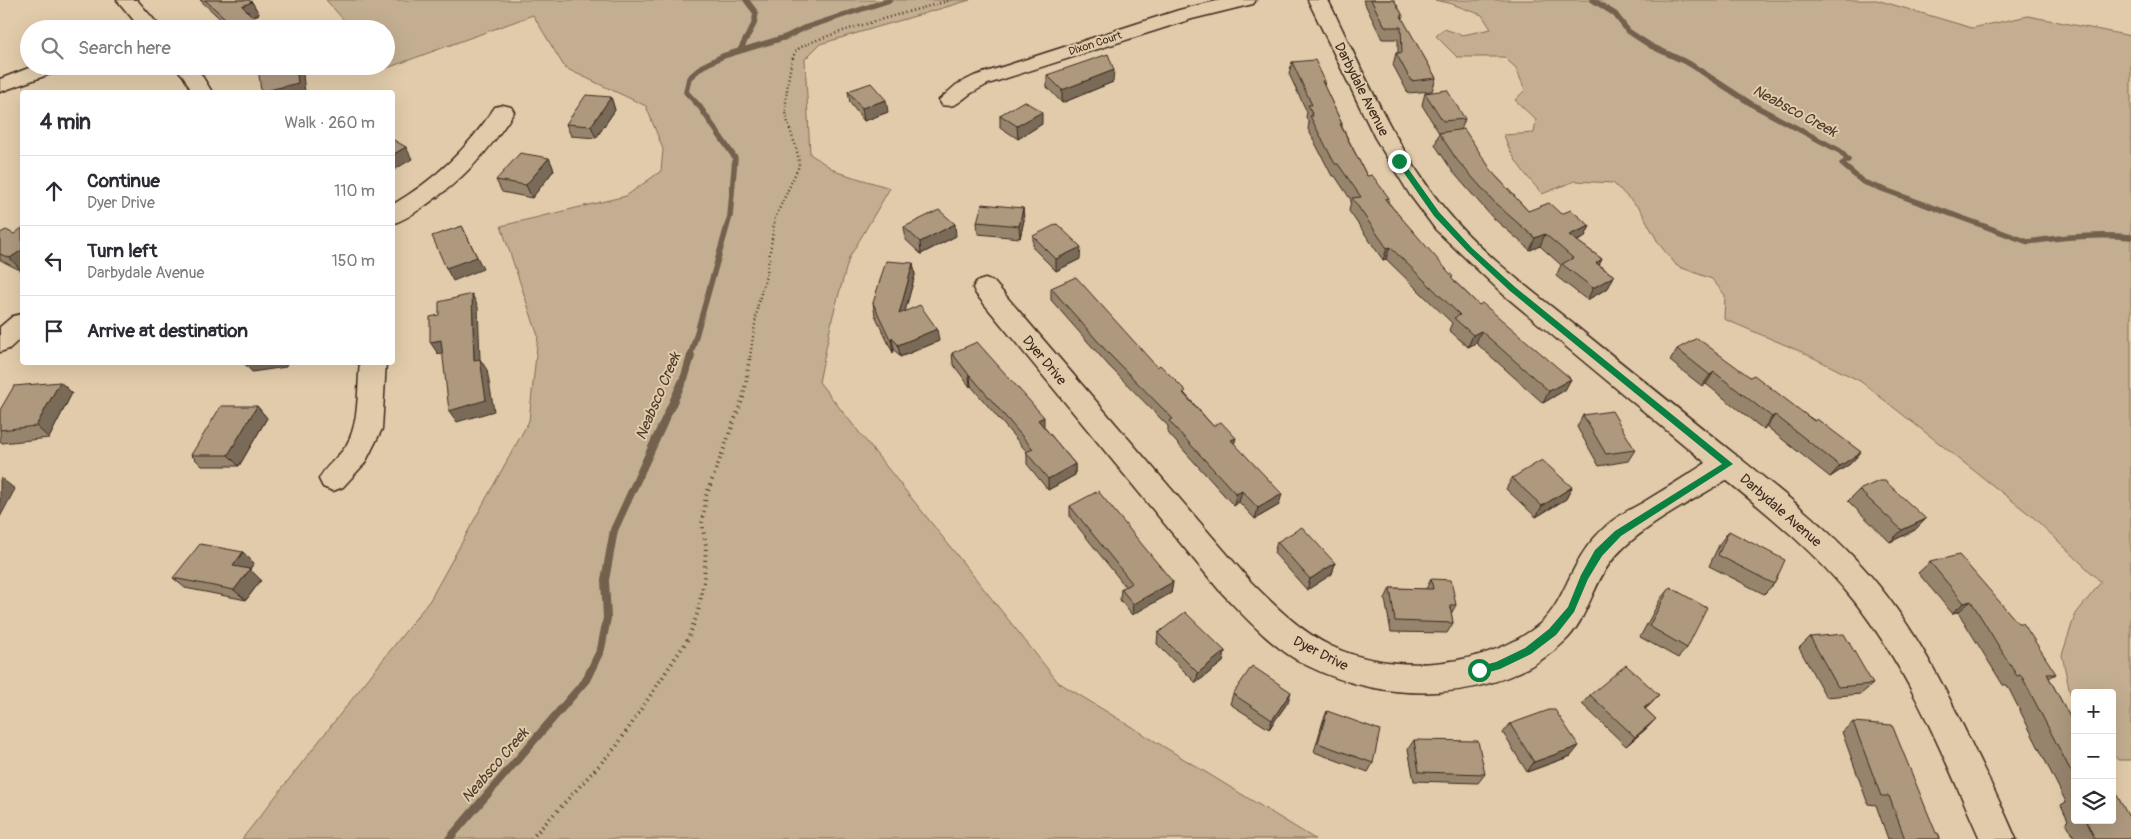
<!DOCTYPE html>
<html lang="en">
<head>
<meta charset="utf-8">
<style>
  body { margin:0; font-family:Pangolin,sans-serif; background:#f7f7f7; color:#2b2b33 }
  .controls { position:absolute; right:15px; bottom:15px; display:grid; overflow:hidden; border-radius:5px; box-shadow:0 5px 20px #0002 }
  .controls button { width:45px; height:45px; display:grid; place-items:center; padding:0; border:0; border-bottom:1px solid #e1e1e2; background:#fff; color:#2b2b33; font:25px sans-serif }
  .stop { position:absolute; width:15px; height:15px; margin:-11px; border:4px solid #0b8043; border-radius:50%; background:#fff }
  .stop.end { background:#0b8043; border-color:#fff; box-shadow:0 1px 5px #0008 }
  .list { margin:0; padding:0; list-style:none }
  h2 { display:flex; justify-content:space-between; align-items:center; height:65px; margin:0; padding:0 20px; font-size:21px }
  h2 small { font-size:16px; font-weight:400; color:#7c7c81 }
  .list li { display:grid; grid-template-columns:32px 1fr auto; gap:15px; align-items:center; box-sizing:border-box; height:70px; padding:0 20px; border-top:1px solid #e1e1e2 }
  .list b { display:block; font-size:19px; white-space:nowrap }
  .list p { margin:0; font-size:16px; white-space:nowrap; color:#7c7c81 }
  .list em { font-size:16px; font-style:normal; color:#7c7c81 }
  .icon { flex:none; width:28px; height:28px; fill:none; stroke:currentColor; stroke-width:2; stroke-linecap:round; stroke-linejoin:round }
  .map { position:relative; flex:none; width:2131px; height:839px; overflow:hidden }
  .search { position:absolute; background:#fff; box-shadow:0 5px 20px #0002; left:20px; top:20px; width:375px; height:55px; display:flex; align-items:center; gap:12px; box-sizing:border-box; padding:0 18px; border-radius:28px; color:#7c7c81; font-size:19px }
  .panel { position:absolute; background:#fff; box-shadow:0 5px 20px #0002; left:20px; top:90px; width:375px; height:275px; border-radius:5px }
  .map>svg:first-child { display:block }
  .green { fill:#c3ae91; stroke:#7f6c58 }
  .lines { fill:none; stroke-linecap:round; stroke-linejoin:round }
  .stream-far1 { stroke:#73614d; stroke-width:5.5 }
  .stream { stroke:#73614d; stroke-width:8 }
  .minor-casing { stroke:#3b2a1e; stroke-width:3 }
  .path-far1 { stroke:#3b2a1e; stroke-width:2.5; stroke-dasharray:1 3; stroke-linecap:butt }
  .path { stroke:#3b2a1e; stroke-width:4; stroke-dasharray:1 4.5; stroke-linecap:butt }
  .minor { fill:#e1cbaa; fill-rule:evenodd }
  .wall { fill:#96846d; stroke:#3b2a1e }
  .shaded-wall { fill:#7a6b59; stroke:#3b2a1e }
  .building { fill:#ae997f; stroke:#3b2a1e }
  .route { fill:#0b8043 }
  .labels { text-anchor:middle; stroke-width:4; stroke-linejoin:round; paint-order:stroke }
  .far-street-label { font-size:11px; fill:#3b2a1e; stroke:#e1cbaa }
  .street-label { font-size:14px; fill:#3b2a1e; stroke:#e1cbaa }
  .water-label { font-size:15px; font-style:italic; fill:#4e3c2e; stroke:#e1cbaa }
</style>
</head>
<body>
<div class="map">
<svg width="2131" height="839" viewBox="0 0 2131 839">
  <rect width="100%" height="100%" fill="#e1cbaa"/>
  <filter id="ink" filterUnits="userSpaceOnUse"><feTurbulence type="fractalNoise" baseFrequency=".02" numOctaves="2"/><feDisplacementMap in="SourceGraphic" scale="10" xChannelSelector="R" yChannelSelector="G"/><feConvolveMatrix kernelMatrix="1 2 1 2 8 2 1 2 1" color-interpolation-filters="sRGB"/></filter>
  <g filter="url(#ink)">
    <g class="green">
      <path d="M326,0H970L820,44L805,59L810,154L837,172L890,188L849,258L833,315L819,382L1058,682L1315,839H242L430,600L529,421L538,336L501,226L626,196L661,171L663,149L646,106L565,68L533,15L387,68L385,66L386,29H352Z"/>
      <path d="M1435,0H1877L1972,28L2028,16L2131,36V760H2118L2112,753V693H2075V700L2070,693L2062,655L2075,615L2101,582L2033,517L1860,381L1802,352L1724,319L1725,295L1712,279L1677,266L1659,244L1640,209L1613,183L1575,181L1542,194C1527,176 1511,159 1504,135L1534,133L1536,120L1515,100L1525,90L1516,68L1504,57H1457L1436,36L1444,29L1463,35L1491,29L1482,15L1449,3Z"/>
    </g>
    <g class="lines">
      <g class="stream-far1">
        <path d="M1593,0L1615,14L1628,31L1651,46L1690,64L1753,105L1840,151L1848,160L1842,164L1863,182L2028,242C2062,237 2097,234 2131,237"/>
        <path d="M740,50L754,24L756,13L746,0"/>
        <path d="M690,357L730,216L735,158L700,107L686,92L689,78L703,66L723,56L786,37L804,28L890,0"/>
      </g>
      <path class="stream" d="M449,839L586,680L601,649L607,618L605,580L614,530L685,376L691,356"/>
      <g class="minor-casing">
        <g id="minor">
          <path d="M117,0H137L162,29H141Z"/>
          <path d="M1221,0H1256L1253,4L1192,19L988,84C983,87 976,90 970,94C960,101 956,108 942,105L939,100L956,85L974,76L1179,10Z"/>
          <path d="M1308,0H1328C1363,71 1394,146 1444,208C1480,252 1527,287 1572,323C1625,366 1678,409 1732,452C1776,487 1822,523 1861,565C1911,619 1945,687 1976,753C1990,782 2004,810 2016,839H1980C1944,758 1911,673 1855,602C1818,555 1772,517 1726,480C1690,503 1635,529 1610,563C1592,587 1587,620 1565,641C1499,704 1386,705 1308,666C1273,649 1246,618 1219,590L976,294L973,288L976,282L985,279L994,282L1251,582C1275,606 1300,631 1331,646C1393,676 1490,668 1542,622C1558,607 1565,585 1575,567C1582,552 1592,539 1604,528C1615,517 1629,510 1642,503C1663,490 1685,477 1706,463L1504,295L1436,230L1410,195L1375,138Z"/>
          <path d="M34,66H64L61,70L0,92V79Z"/>
          <path d="M175,66H196L212,92H192L184,77Z"/>
          <path d="M503,105L511,107L514,112C491,149 463,180 426,205C416,212 405,220 392,224V205C436,179 467,149 495,107Z"/>
          <path d="M22,314V337L9,349L0,352V327L13,316Z"/>
          <path d="M360,362H386L382,429L365,463L343,487L333,491L323,487L319,479C325,466 338,458 346,446C360,422 357,390 360,362Z"/>
        </g>
      </g>
      <path class="path-far1" d="M750,357L758,304L767,272L775,218L799,166C799,147 787,129 786,111C785,100 790,58 796,51C806,38 927,7 951,0"/>
      <path class="path" d="M531,839L616,747L688,639L698,612L704,581L706,546L702,523L706,496L744,395L750,356"/>
      <use href="#minor" class="minor"/>
    </g>
    <g class="wall">
      <path d="M200,0H249L252,2L259,14L229,27Z"/>
      <path d="M1363,0H1394L1403,16L1402,19L1436,78L1432,91L1408,93L1393,65L1396,53H1398V39H1382Z"/>
      <path d="M1292,62L1325,81L1324,86L1342,124V127L1367,176L1389,198L1388,202L1452,279L1479,305L1571,379L1565,390L1543,403L1476,343L1468,347L1449,330L1452,323L1386,259L1383,260L1349,211L1351,200L1335,176H1332L1308,129L1309,123L1306,117L1307,112L1289,74Z"/>
      <path d="M1047,75L1113,82L1062,103L1047,87Z"/>
      <path d="M848,91L888,112L864,121L850,103Z"/>
      <path d="M1425,93L1465,119L1461,130L1494,174L1528,211L1561,214L1590,226L1584,238L1577,241L1602,259L1599,265L1614,276L1608,288L1587,300L1556,276L1561,265L1540,246L1530,250L1491,216L1453,172L1435,145L1439,133L1422,105Z"/>
      <path d="M611,97L615,110L596,138L571,136L566,124Z"/>
      <path d="M1000,115L1042,124L1018,139L1000,127Z"/>
      <path d="M549,158L554,170L532,198L502,192L496,180Z"/>
      <path d="M1023,208L1024,220L1020,238L978,234L977,222Z"/>
      <path d="M904,227L956,236L921,254L906,240Z"/>
      <path d="M0,233L22,271L0,260Z"/>
      <path d="M1033,236L1080,259L1056,271L1033,248Z"/>
      <path d="M913,263L915,275L905,311L939,341L900,357L894,349L893,353L875,315L873,303Z"/>
      <path d="M1051,288L1157,367L1186,395L1213,426L1234,444L1279,505L1255,519L1239,502L1234,506L1168,433V426L1109,366L1051,300Z"/>
      <path d="M1677,349L1750,377L1861,452L1850,464L1830,477L1767,427L1763,429L1706,384L1702,386L1670,361Z"/>
      <path d="M952,353L1044,427L1075,464V475L1048,490L1027,464V452L971,386L970,387L953,364Z"/>
      <path d="M60,382L72,393L49,438L2,443L0,441V410Z"/>
      <path d="M257,406L267,418L239,466H202L191,455Z"/>
      <path d="M1583,415L1635,450L1628,461L1599,466L1577,427Z"/>
      <path d="M1512,478L1572,487L1566,499L1536,517L1506,489Z"/>
      <path d="M1859,490L1926,519L1915,530L1890,542L1848,501Z"/>
      <path d="M1070,506L1173,582L1171,593L1132,615L1120,600L1121,589L1125,586L1070,517Z"/>
      <path d="M1729,531L1774,584L1764,594L1709,566L1720,543Z"/>
      <path d="M1277,542L1335,563L1332,574L1307,590L1274,553Z"/>
      <path d="M243,552L254,563L250,569L261,580L246,600L185,588L173,578Z"/>
      <path d="M1930,562L2056,674L2049,678L2071,719H2075V820H2112L2131,839H2075L2066,822L2068,820L2061,805L2066,802L2007,685H2003L1958,612L1952,613L1918,573Z"/>
      <path d="M1431,579L1456,605L1451,614L1453,623L1447,633L1391,632L1385,599L1390,588L1426,589Z"/>
      <path d="M1670,587L1687,648L1678,658L1640,637L1661,598Z"/>
      <path d="M1158,633L1225,651L1223,662L1196,683L1157,644Z"/>
      <path d="M1810,637L1873,684L1861,694L1826,697L1799,648Z"/>
      <path d="M1233,694L1288,702L1269,729L1230,704Z"/>
      <path d="M1590,695L1651,704L1645,709L1656,719L1647,728L1626,746L1582,704Z"/>
      <path d="M1327,711L1373,763L1368,772L1314,752L1323,721Z"/>
      <path d="M1853,722L1936,833L1940,839H1888L1876,805L1868,804L1842,732Z"/>
      <path d="M1510,724L1571,756L1527,772L1503,733Z"/>
      <path d="M1414,740L1485,774L1478,783L1414,781L1408,749Z"/>
    </g>
    <g class="shaded-wall">
      <path d="M252,2L259,14L250,18L242,6Z"/>
      <path d="M296,66H302L305,92H261Z"/>
      <path d="M1114,70L1113,82L1062,103V90Z"/>
      <path d="M611,97L615,110L596,138L591,126Z"/>
      <path d="M886,100L888,112L864,121L862,108Z"/>
      <path d="M1042,112V124L1018,139L1017,126Z"/>
      <path d="M406,147L412,159L392,171V155Z"/>
      <path d="M549,158L554,170L532,198L526,185Z"/>
      <path d="M1023,208L1024,220L1020,238L1019,226Z"/>
      <path d="M955,224L956,236L921,254L920,242Z"/>
      <path d="M462,226L483,269L453,281L446,268Z"/>
      <path d="M1590,226L1584,238L1563,247L1569,235Z"/>
      <path d="M1545,234L1540,246L1530,250L1535,238Z"/>
      <path d="M1081,247L1080,259L1056,271V259Z"/>
      <path d="M1390,247L1386,259L1383,260L1387,248Z"/>
      <path d="M22,250V271L10,258Z"/>
      <path d="M1602,259L1596,271V263Z"/>
      <path d="M913,263L915,275L901,326L899,314Z"/>
      <path d="M1614,276L1608,288L1587,300L1593,288Z"/>
      <path d="M472,294L478,307L480,359L487,370L494,411L457,422L449,411L474,360Z"/>
      <path d="M937,329L939,341L900,357L898,345Z"/>
      <path d="M1481,331L1476,343L1468,347L1473,335Z"/>
      <path d="M892,337L894,349L893,353L891,341Z"/>
      <path d="M441,340L448,352L438,354L430,342Z"/>
      <path d="M243,362H287L286,367L252,372Z"/>
      <path d="M1714,372L1706,384L1702,386L1710,375Z"/>
      <path d="M969,375H970L971,386L970,387Z"/>
      <path d="M1571,379L1565,390L1543,403L1549,391Z"/>
      <path d="M60,382L72,393L49,438L36,426Z"/>
      <path d="M257,406L267,418L239,466L228,455Z"/>
      <path d="M1775,415L1767,427L1763,429L1772,417Z"/>
      <path d="M1044,417V428L1038,420Z"/>
      <path d="M1236,438L1233,449L1231,440Z"/>
      <path d="M1861,452L1850,464L1830,477L1840,466Z"/>
      <path d="M1075,464V475L1048,490V479Z"/>
      <path d="M1,478L15,489L0,517V480Z"/>
      <path d="M1572,487L1566,499L1536,517L1542,506Z"/>
      <path d="M1242,491L1239,502L1234,506L1236,494Z"/>
      <path d="M1282,494L1279,505L1255,519L1258,508Z"/>
      <path d="M1926,519L1915,530L1890,542L1902,530Z"/>
      <path d="M243,552L254,563L244,576L233,566Z"/>
      <path d="M1335,563L1332,574L1307,590L1310,579Z"/>
      <path d="M250,569L261,580L246,600L234,590Z"/>
      <path d="M1173,582L1171,593L1132,615L1133,604Z"/>
      <path d="M1971,601L1958,612L1952,613L1964,603Z"/>
      <path d="M1225,651L1223,662L1196,683L1198,673Z"/>
      <path d="M1291,692L1288,702L1269,729L1272,720Z"/>
      <path d="M1659,695L1651,704L1635,718L1644,708Z"/>
      <path d="M1656,719L1647,728L1626,746L1635,737Z"/>
      <path d="M1579,746L1571,756L1527,772L1534,762Z"/>
    </g>
    <g class="building">
      <path d="M205,0H249L252,2L242,6L265,29H226L225,28L233,25Z"/>
      <path d="M1371,0H1394L1403,16H1401L1436,78L1411,81L1396,53H1402L1401,27H1385Z"/>
      <path d="M1108,54L1114,70L1062,90L1047,75Z"/>
      <path d="M1315,60L1325,81H1322L1342,124H1340L1367,176L1372,175L1389,198L1385,199L1453,277L1451,278L1479,305L1482,303L1571,379L1549,391L1481,331L1473,335L1454,318L1460,315L1390,247L1387,248L1352,198L1361,197L1338,164H1335L1310,116H1313L1308,105H1312L1292,62Z"/>
      <path d="M258,66H296L298,83L261,92Z"/>
      <path d="M871,83L886,100L862,108L848,91Z"/>
      <path d="M1447,90L1465,119L1443,121L1425,93Z"/>
      <path d="M586,95L611,97L591,126L566,124Z"/>
      <path d="M1024,101L1042,112L1017,126L1000,115Z"/>
      <path d="M1464,129L1494,174L1528,211L1549,203L1561,214L1571,210L1590,226L1569,235L1602,259L1596,263L1614,276L1593,288L1562,264L1573,258L1545,234L1535,238L1496,204L1457,160L1439,133Z"/>
      <path d="M392,139L406,147L392,155Z"/>
      <path d="M520,153L549,158L526,185L496,180Z"/>
      <path d="M982,204L1023,208L1019,226L977,222Z"/>
      <path d="M939,210L955,224L920,242L904,227Z"/>
      <path d="M1057,224L1081,247L1056,259L1033,236Z"/>
      <path d="M462,226L477,257L446,268L432,236Z"/>
      <path d="M22,228V250L10,258L0,254V233L6,230L14,234Z"/>
      <path d="M886,261L913,263L899,314L920,305L937,329L898,345L892,337L891,341L873,303Z"/>
      <path d="M1076,277L1157,367L1160,365L1186,391L1183,393L1213,426L1221,422L1236,438L1231,440L1282,494L1258,508L1242,491L1236,494L1169,421L1173,419L1109,354L1051,288Z"/>
      <path d="M472,294L474,360L480,359L486,400L449,411L441,340L430,342V317L439,315V302Z"/>
      <path d="M1697,338L1750,377L1754,375L1814,421L1817,419L1861,452L1840,466L1775,415L1772,417L1714,372L1710,375L1677,349Z"/>
      <path d="M977,342L1044,417L1038,420L1075,464L1048,479L1026,452L1033,449L970,375H969L952,353Z"/>
      <path d="M60,382L36,426L0,430V410L14,386Z"/>
      <path d="M221,406H257L228,455H191Z"/>
      <path d="M1612,411L1635,450L1606,454L1583,415Z"/>
      <path d="M1542,460L1572,487L1542,506L1512,478Z"/>
      <path d="M1879,481H1885L1926,519L1902,530L1859,490Z"/>
      <path d="M1098,491L1173,582L1133,604L1121,589L1132,583L1070,506Z"/>
      <path d="M1302,527L1335,563L1310,579L1277,542Z"/>
      <path d="M1729,531L1785,560L1774,584L1718,555Z"/>
      <path d="M200,544L243,552L233,566L250,569L234,590L173,578Z"/>
      <path d="M1959,555L2018,623H2023L2056,674H2047L2071,719H2075V779L2021,675L2017,676L1971,601L1964,603L1930,562Z"/>
      <path d="M1431,579L1451,580L1456,605H1450L1453,623L1395,621L1390,588L1433,589Z"/>
      <path d="M1670,587L1707,608L1687,648L1649,626Z"/>
      <path d="M1185,612L1225,651L1198,673L1158,633Z"/>
      <path d="M1844,634L1873,684L1838,687L1810,637Z"/>
      <path d="M1626,665L1659,695L1644,708L1656,719L1635,737L1590,695Z"/>
      <path d="M1252,666L1291,692L1272,720L1233,694Z"/>
      <path d="M1549,710H1555L1579,746L1534,762L1510,724Z"/>
      <path d="M1327,711L1380,730L1373,763L1318,743Z"/>
      <path d="M1853,722L1892,725L1936,833H1938L1940,839H1905L1889,796H1881Z"/>
      <path d="M1414,740L1478,741L1485,774L1419,772Z"/>
      <path d="M2112,786L2131,821V839H2095L2086,820H2112Z"/>
    </g>
  </g>
  <path class="route" d="M1397,160H1402L1439,212L1472,248L1515,287L1733,464L1621,536L1602,556L1588,579L1574,612L1556,635L1531,654L1500,669L1479,675L1474,670L1476,667L1496,662L1525,648L1549,629L1568,607L1581,575L1595,550L1615,531L1722,464L1510,291L1467,251L1434,216L1397,163Z"/>
  <g class="labels">
    <g class="far-street-label">
      <text transform="translate(1095 43) rotate(-18)" y="4">Dixon Court</text>
    </g>
    <g class="street-label">
      <text transform="translate(1362 89) rotate(63)" y="5">Darbydale Avenue</text>
      <text transform="translate(1045 360) rotate(50)" y="5">Dyer Drive</text>
      <text transform="translate(1781 510) rotate(41)" y="5">Darbydale Avenue</text>
      <text transform="translate(1321 653) rotate(27)" y="5">Dyer Drive</text>
    </g>
    <g class="water-label">
      <text transform="translate(1795 111) rotate(28)" y="5">Neabsco Creek</text>
      <text transform="translate(658 396) rotate(-67)" y="5">Neabsco Creek</text>
      <text transform="translate(495 765) rotate(-49)" y="5">Neabsco Creek</text>
    </g>
  </g>
</svg>
<div class="controls">
<button>+</button>
<button>−</button>
<button><svg class="icon" aria-label="layers" viewBox="0 0 24 24"><path d="M12 4l9 5-9 5-9-5zM3 14l9 5 9-5"/></svg></button>
</div>
<div class="stop" style="left:1479px;top:670px"></div>
<div class="stop end" style="left:1399px;top:161px"></div>
<div class="search"><svg class="icon" aria-label="search" viewBox="0 0 24 24"><circle cx="10" cy="10" r="6"/><path d="M15 15l6 6"/></svg>Search here</div>
<section class="panel">
<h2>4 min<small>Walk · 260 m</small></h2>
<ul class="list">
<li><svg class="icon" aria-label="ahead" viewBox="0 0 24 24"><path d="M12 20V5M6 11l6-6 6 6"/></svg><div><b>Continue</b><p>Dyer Drive</p></div><em>110 m</em></li>
<li><svg class="icon" aria-label="left" viewBox="0 0 24 24"><path d="M17 20v-9H6M10 6l-5 5 5 5"/></svg><div><b>Turn left</b><p>Darbydale Avenue</p></div><em>150 m</em></li>
<li><svg class="icon" aria-label="arrive" viewBox="0 0 24 24"><path d="M6 21V4h12l-3 4 3 4H6"/></svg><div><b>Arrive at destination</b></div></li>
</ul>
</section>
</div>
</body>
</html>
